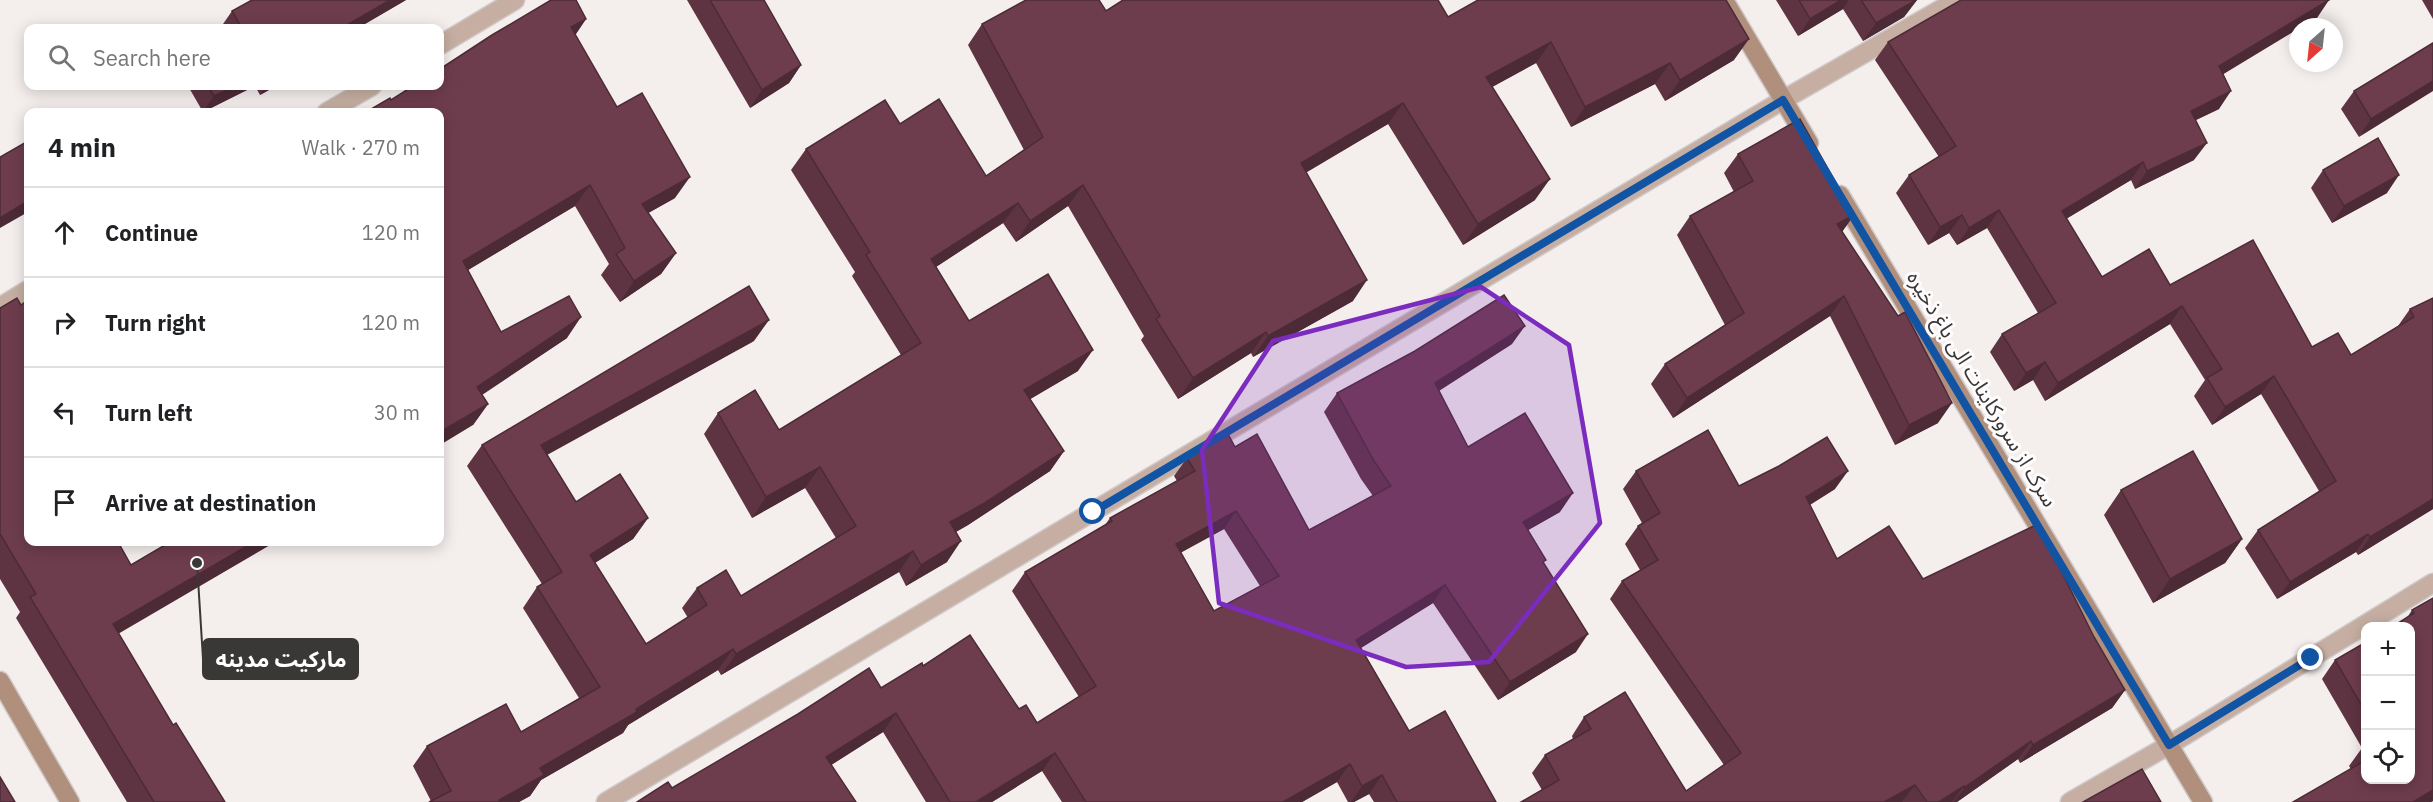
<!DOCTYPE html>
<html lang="en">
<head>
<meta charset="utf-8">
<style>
  body { margin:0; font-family:"IBM Plex Sans","Noto Sans Arabic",sans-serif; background:#f2f2f2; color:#202124 }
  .controls { position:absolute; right:18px; bottom:18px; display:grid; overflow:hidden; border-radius:12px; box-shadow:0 3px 15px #0003 }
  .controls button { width:54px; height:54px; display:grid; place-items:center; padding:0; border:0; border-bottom:2px solid #e0e0e0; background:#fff; color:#202124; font:30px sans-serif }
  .compass { position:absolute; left:2289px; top:18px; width:54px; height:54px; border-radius:50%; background:#fff; box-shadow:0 3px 15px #0003; rotate:207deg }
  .stop { position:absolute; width:18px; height:18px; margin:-14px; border:4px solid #1154a4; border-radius:50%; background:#fff }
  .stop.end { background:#1154a4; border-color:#fff; box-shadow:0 2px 6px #0008 }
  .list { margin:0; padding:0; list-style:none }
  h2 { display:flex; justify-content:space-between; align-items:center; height:78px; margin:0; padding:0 24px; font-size:26px }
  h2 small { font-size:20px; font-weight:400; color:#757577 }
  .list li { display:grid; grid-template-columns:39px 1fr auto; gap:18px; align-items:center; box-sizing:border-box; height:90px; padding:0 24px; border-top:2px solid #e0e0e0 }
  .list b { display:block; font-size:22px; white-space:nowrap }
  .list em { font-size:20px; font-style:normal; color:#757577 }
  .icon { flex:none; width:33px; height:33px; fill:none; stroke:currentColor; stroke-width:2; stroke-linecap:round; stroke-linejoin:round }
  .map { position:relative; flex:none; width:2433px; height:802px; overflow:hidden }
  .search { position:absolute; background:#fff; box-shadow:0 3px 15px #0003; left:24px; top:24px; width:420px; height:66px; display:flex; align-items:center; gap:15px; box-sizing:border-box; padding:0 21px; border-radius:12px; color:#757577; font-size:22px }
  .panel { position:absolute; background:#fff; box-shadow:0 3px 15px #0003; left:24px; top:108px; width:420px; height:438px; border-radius:12px }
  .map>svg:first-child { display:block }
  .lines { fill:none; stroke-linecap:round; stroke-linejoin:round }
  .street-casing { stroke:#cfc9c9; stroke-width:21 }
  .secondary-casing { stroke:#cfc9c9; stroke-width:21 }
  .street { stroke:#c6afa2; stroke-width:18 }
  .secondary { stroke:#b0907d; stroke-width:18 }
  .wall { fill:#5f3442; fill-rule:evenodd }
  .shaded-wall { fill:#4d2b36 }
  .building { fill:#6e3d4d; stroke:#4d2b36; stroke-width:1.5; fill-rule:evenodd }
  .route { stroke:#1154a4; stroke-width:8 }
  .marked { fill:#7b2cbf; fill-opacity:0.2; stroke:#7b2cbf; stroke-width:4.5; stroke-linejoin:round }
  .labels { text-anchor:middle; stroke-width:6; stroke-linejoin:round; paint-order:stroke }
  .street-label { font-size:21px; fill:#3a3737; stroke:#fefcfc }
  .leader { fill:none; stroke:#3a3737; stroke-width:2 }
  .callout-dot { fill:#3a3737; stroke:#fefcfc; stroke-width:2 }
  .callout { fill:#3a3737; stroke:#3a3737; stroke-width:2 }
  .callout-label { font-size:22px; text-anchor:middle; font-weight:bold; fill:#fff }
</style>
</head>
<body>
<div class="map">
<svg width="2433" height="802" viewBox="0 0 2433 802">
  <rect width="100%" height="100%" fill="#f4eeed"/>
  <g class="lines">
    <g class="street-casing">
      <g id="street">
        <path d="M440,45L515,0"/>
        <path d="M327,112L372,86"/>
        <path d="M0,307L28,290"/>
        <path d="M606,802L1783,100L1957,0"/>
        <path d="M2070,802L2169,745L2433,583"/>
      </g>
    </g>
    <g class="secondary-casing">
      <g id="secondary">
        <path d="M1724,0L1809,143"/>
        <path d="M1840,195L2203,802"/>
        <path d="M0,681L70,802"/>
      </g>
    </g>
    <use href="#street" class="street"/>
    <use href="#secondary" class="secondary"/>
  </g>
  <g class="wall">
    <path d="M406,0L358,28H222L221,27L232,11Z"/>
    <path d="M687,0H764L801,65L789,83L750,108Z"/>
    <path d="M1776,0H1917L1904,17L1863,41L1843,9L1798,36Z"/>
    <path d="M2422,0H2433V19Z"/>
    <path d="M1106,11L1448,17L1734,60L1665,101L1655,84L1571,127L1536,63L1492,87L1535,200L1463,245L1388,124L1306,172L1353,301L1253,357L1251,353L1178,399L1141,340L1144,336L1068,206L1016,242L1003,223L936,267L969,321L1078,371L1030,399L1064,451L1050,471L968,525L956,532L947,562L906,586L899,572L721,675L718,670L628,725L623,733L541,780L530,796L519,802H429L431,801L413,766L427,746L521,732L579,698L523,608L537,587L542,584L467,466L482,445L754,341L547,455L576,502L648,518L633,539L595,563L646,644L688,618L682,608L697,588L741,596L836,538L805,488L752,518L704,434L718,413L779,430L901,355L852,276L855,272L791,170L806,149L900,124L986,176L1024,150L968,45L982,24Z"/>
    <path d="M2317,18L2301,27H2298L2223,74L2219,109L2196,120L2194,160L2135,189L2131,180L2066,219L2102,277L2170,285L2312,347L2351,355L2398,326L2410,309L2433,298V509L2358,555L2356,552L2277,599L2245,548L2258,530L2319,491L2261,394L2212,425L2194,396L2205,380L2170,324L2045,401L2033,380L2014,391L1990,352L2002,334L2038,313L1987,228L1957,245L1949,233L1928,245L1896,193L1909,175L1939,157L1875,60L1888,42Z"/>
    <path d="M586,19L575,35L617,107L675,198L648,213L676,253L661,274L620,302L601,275L609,264L575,206L468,270L501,332L567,338L482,395L488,404L473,425L391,100Z"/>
    <path d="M2433,43L2359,137L2341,109L2354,91Z"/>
    <path d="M188,86H276L260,95L255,86L203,112Z"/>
    <path d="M1738,154L1854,215L1842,231L1938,423L1895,445L1830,316L1673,418L1651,384L1665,364L1725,325L1677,235L1690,216L1734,192L1724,173Z"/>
    <path d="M2323,170L2387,193L2332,223L2311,188Z"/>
    <path d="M0,308L28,542L131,565L275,542L118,634L173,725L225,802H127L16,618L20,612L0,579Z"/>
    <path d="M1512,344L1439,391L1468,447L1560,512L1528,530L1544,563L1576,652L1498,700L1433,603L1361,648L1409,731L1496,802H1374L1369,794L1354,802H1348L1337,782L1302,802H1062L1042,771L992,802H926L883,732L831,765L672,788L881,688L923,666L1019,709L1037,723L1079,697L1012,591L1025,572L1105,525L1110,518L1177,481L1174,476L1187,458L1235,447L1309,530L1373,496L1361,479L1324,412L1337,393ZM1224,529L1260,586L1214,611L1181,552Z"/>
    <path d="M1636,471L1739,486L1835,489L1810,505L1837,559L1923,579L2094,637L2125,690L2112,708L2020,763L2018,759L1957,802H1521L1542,790L1532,773L1545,755L1573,739L1572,736L1584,717L1686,791L1724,765L1610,599L1622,581L1640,570L1625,544L1638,526L1642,523L1623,489Z"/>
    <path d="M2121,490L2242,539L2225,563L2153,603L2104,515Z"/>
    <path d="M2433,598V801L2431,802H2293L2351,769L2349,766L2362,748L2322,679L2335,660L2366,642V780H2410L2407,618L2412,610Z"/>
  </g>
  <g class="shaded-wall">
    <path d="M390,0H406L358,28H342Z"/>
    <path d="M1841,0H1849L1843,9L1798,36L1810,19Z"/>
    <path d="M1917,0L1904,17L1863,41L1876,23Z"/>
    <path d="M2329,0L2317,18L2301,27H2298V29L2207,84L2219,66Z"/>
    <path d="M586,19L572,40L571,27Z"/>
    <path d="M1749,39L1734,60L1665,101L1680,80Z"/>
    <path d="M1551,42L1536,63L1472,98L1486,77Z"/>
    <path d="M1670,63L1655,84L1571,127L1585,107Z"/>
    <path d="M801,65L789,83L750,108L762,90Z"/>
    <path d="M2433,81V91L2359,137L2371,119Z"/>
    <path d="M235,86H255L203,112L214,96Z"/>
    <path d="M267,86H276L260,95Z"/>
    <path d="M2231,91L2219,109L2179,128L2191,111Z"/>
    <path d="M1403,103L1388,124L1287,184L1301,163Z"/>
    <path d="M2207,143L2194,160L2135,189L2147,171Z"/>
    <path d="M2143,162L2131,180L2049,229L2062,211Z"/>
    <path d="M2399,175L2387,193L2332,223L2344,206Z"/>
    <path d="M690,177L675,198L627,225L642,204Z"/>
    <path d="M1550,179L1535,200L1463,245L1478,224Z"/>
    <path d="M590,185L575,206L448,282L463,261Z"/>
    <path d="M1083,185L1068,206L1016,242L1030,221Z"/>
    <path d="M28,201V212L0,228V218Z"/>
    <path d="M1018,203L1003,223L916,280L931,259Z"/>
    <path d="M1999,210L1987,228L1957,245L1969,228Z"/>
    <path d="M1854,215L1840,235L1837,224Z"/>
    <path d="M1962,215L1949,233L1928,245L1940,227Z"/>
    <path d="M676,253L661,274L620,302L634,281Z"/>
    <path d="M1367,280L1353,301L1253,357L1268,336Z"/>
    <path d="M1844,296L1830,316L1673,418L1687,398Z"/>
    <path d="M2182,306L2170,324L2045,401L2058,383Z"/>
    <path d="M581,317L567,338L462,408L477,387Z"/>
    <path d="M769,320L754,341L526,466L541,445Z"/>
    <path d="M1525,326L1512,344L1422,401L1435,383Z"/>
    <path d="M1266,332L1251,353L1178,399L1193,378Z"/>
    <path d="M1093,350L1078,371L1010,411L1024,390Z"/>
    <path d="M2045,362L2033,380L2014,391L2026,373Z"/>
    <path d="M2274,376L2261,394L2212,425L2225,407Z"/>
    <path d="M1952,403L1938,423L1895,445L1909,425Z"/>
    <path d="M488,404L473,425L440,445V432Z"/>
    <path d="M1064,451L1050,471L968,525L936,543L950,522Z"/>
    <path d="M820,467L805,488L752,518L766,497Z"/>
    <path d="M1848,471L1835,489L1793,515L1806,497Z"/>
    <path d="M1573,493L1560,512L1511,540L1523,522Z"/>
    <path d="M2433,499V509L2358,555L2370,537Z"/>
    <path d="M1236,511L1224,529L1164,562L1176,544Z"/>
    <path d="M648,518L633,539L575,575L590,555Z"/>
    <path d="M2368,534L2356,552L2277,599L2290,582Z"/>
    <path d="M2242,539L2225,563L2153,603L2170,579Z"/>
    <path d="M961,541L947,562L906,586L921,565Z"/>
    <path d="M254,542H275L98,645L113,624Z"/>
    <path d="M913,551L899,572L721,675L736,654Z"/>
    <path d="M1445,585L1433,603L1343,659L1356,640Z"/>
    <path d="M1588,634L1576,652L1498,700L1510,682Z"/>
    <path d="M733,649L718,670L628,725L623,733L541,780L530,796L519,802H497L499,800L540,768Z"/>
    <path d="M2125,690L2112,708L2020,763L2033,745Z"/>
    <path d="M896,713L883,732L814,776L826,757Z"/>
    <path d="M2031,741L2018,759L1957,802H1954L1965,787Z"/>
    <path d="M1055,753L1042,771L992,802H976Z"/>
    <path d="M1350,764L1337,782L1302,802H1283Z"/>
    <path d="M1382,775L1369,794L1354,802H1351L1362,786Z"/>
    <path d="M1915,785L1902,802H1884Z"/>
    <path d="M1964,786L1952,802H1939Z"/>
    <path d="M2433,790V801L2431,802H2413Z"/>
  </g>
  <g class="building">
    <path d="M252,0H390L342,28H242L232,11Z"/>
    <path d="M551,0H576L586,19L571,27L617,107L642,93L690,177L642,204L676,253L634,281L616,254L625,248L590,185L463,261L501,332L569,296L581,317L477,387L488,404L440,432V112H366L390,98L391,100L413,86H440V69L492,35Z"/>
    <path d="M710,0H764L801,65L762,90Z"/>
    <path d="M1026,0H1099L1106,11L1123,0H1438L1448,17L1478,0H1726L1749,39L1680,80L1670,63L1585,107L1551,42L1486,77L1550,179L1478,224L1403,103L1301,163L1367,280L1268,336L1266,332L1193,378L1156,319L1160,316L1083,185L1030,221L1018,203L931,259L969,321L1048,274L1093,350L1024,390L1064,451L983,504L950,522L961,541L921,565L913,551L736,654L733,649L636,709L637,712L540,768L544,775L499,800L500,802H429L451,791L427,746L506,704L521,732L600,687L537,587L562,572L482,445L749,286L769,320L541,445L576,502L620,474L648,518L590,555L646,644L707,605L697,588L726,570L741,596L856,526L820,467L766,497L718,413L755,390L779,430L921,343L866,255L870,252L806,149L885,100L900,124L939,99L986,176L1043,137L982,24Z"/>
    <path d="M1799,0H1841L1810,19Z"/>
    <path d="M1861,0H1916L1876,23Z"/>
    <path d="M1961,0H2329L2219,66L2231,91L2191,111L2207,143L2147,171L2143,162L2062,211L2102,277L2149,249L2170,285L2253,240L2312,347L2338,333L2351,355L2414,317L2410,309L2433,298V499L2370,537L2368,534L2290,582L2258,530L2336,481L2274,376L2225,407L2207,378L2222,369L2182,306L2058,383L2045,362L2026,373L2002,334L2056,303L1999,210L1969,228L1962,215L1940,227L1909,175L1956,146L1888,42Z"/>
    <path d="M2433,43V81L2371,119L2354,91Z"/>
    <path d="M208,86H235L214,96Z"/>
    <path d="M1800,119L1854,215L1837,224L1898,316L1905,312L1952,403L1909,425L1844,296L1687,398L1665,364L1744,313L1690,216L1753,181L1738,154Z"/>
    <path d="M2378,138L2399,175L2344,206L2323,170Z"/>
    <path d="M28,141V201L0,218V157Z"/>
    <path d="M1504,295L1525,326L1435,383L1468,447L1525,413L1573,493L1523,522L1546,560L1543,562L1588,634L1510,682L1445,585L1356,640L1409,731L1445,711L1496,802H1397L1382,775L1362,786L1350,764L1283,802H1086L1055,753L976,802H950L896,713L826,757L856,802H637L668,782L672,788L798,714L869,668L881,688L922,663L923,666L970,635L1019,709L1026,705L1037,723L1096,686L1025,572L1112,521L1110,518L1195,471L1187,458L1228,434L1235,447L1257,434L1309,530L1391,486L1374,461L1337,393L1415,351ZM1236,511L1279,576L1214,611L1176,544Z"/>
    <path d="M17,298L21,305L28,300V542H118L131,565L170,542H254L113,624L173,725L176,723L225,802H154L30,597L36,594L0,534V308Z"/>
    <path d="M1708,430L1739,486L1779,466L1827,437L1848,471L1806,497L1837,559L1889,526L1923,579L2038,524L2094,637L2125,690L2033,745L2031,741L1965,787L1964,786L1939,802H1927L1915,785L1884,802H1521L1559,780L1545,755L1591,729L1584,717L1625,692L1686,791L1741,753L1622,581L1658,560L1638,526L1660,513L1636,471Z"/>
    <path d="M2193,451L2242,539L2170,579L2121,490Z"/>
    <path d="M2433,598V790L2413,802H2293L2366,760V780H2410V627H2392L2414,613L2412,610Z"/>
    <path d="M2366,642V713L2335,660Z"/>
    <path d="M2142,769L2161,802H2083Z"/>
    <path d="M0,777L15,802H0Z"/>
  </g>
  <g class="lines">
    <path class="route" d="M1093,512L1783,100L2169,745L2311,658"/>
  </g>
  <path class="marked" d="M1481,287L1569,345L1600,523L1489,662L1406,667L1219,603L1202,450L1273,341Z"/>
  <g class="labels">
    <g class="street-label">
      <text transform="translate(1982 389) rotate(59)" y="7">سرک از سرورکاینات الی باغ ذخیره</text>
    </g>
  </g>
  <path class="leader" d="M197 563L203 659"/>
  <circle class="callout-dot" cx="197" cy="563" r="6"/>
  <rect class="callout" x="203" y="639" width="155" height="40" rx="6"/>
  <g class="callout-label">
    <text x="281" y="667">مارکیت مدینه</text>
  </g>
</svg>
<div class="controls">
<button>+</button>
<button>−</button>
<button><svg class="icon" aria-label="locate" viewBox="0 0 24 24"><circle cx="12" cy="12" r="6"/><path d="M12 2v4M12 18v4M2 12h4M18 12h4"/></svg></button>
</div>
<svg class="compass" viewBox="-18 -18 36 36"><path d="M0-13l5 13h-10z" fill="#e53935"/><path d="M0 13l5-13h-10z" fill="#757577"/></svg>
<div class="stop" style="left:1093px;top:512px"></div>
<div class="stop end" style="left:2311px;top:658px"></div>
<div class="search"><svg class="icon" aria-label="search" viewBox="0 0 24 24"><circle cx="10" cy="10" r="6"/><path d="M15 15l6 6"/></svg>Search here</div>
<section class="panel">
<h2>4 min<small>Walk · 270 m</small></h2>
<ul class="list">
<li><svg class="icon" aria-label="ahead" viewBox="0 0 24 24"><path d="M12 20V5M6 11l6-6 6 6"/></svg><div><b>Continue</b></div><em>120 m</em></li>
<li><svg class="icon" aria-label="right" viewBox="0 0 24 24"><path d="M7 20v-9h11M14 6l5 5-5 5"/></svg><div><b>Turn right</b></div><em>120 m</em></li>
<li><svg class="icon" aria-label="left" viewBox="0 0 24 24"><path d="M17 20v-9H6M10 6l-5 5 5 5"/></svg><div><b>Turn left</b></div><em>30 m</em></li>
<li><svg class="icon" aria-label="arrive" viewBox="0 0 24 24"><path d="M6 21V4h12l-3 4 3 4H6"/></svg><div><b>Arrive at destination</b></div></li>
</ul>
</section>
</div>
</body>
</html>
